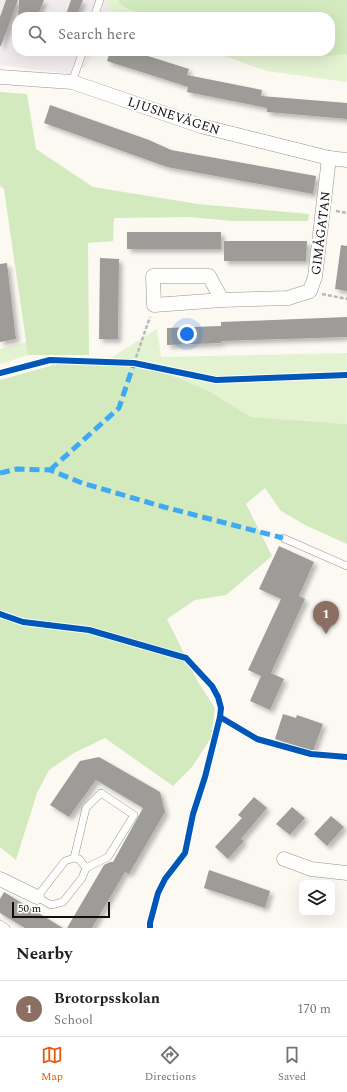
<!DOCTYPE html>
<html lang="en">
<head>
<meta charset="utf-8">
<style>
  body { margin:0; font-family:Spectral,serif; background:#f2f2f2; color:#202124 }
  .controls { position:absolute; right:12px; bottom:12px; display:grid; overflow:hidden; border-radius:8px; box-shadow:0 4px 16px #0002 }
  .controls button { width:36px; height:36px; display:grid; place-items:center; padding:0; border:0; border-bottom:1px solid #e0e0e0; background:#fff; color:#202124; font:20px sans-serif }
  .scale { position:absolute; left:12px; bottom:10px; width:98px; box-sizing:border-box; padding-left:4px; border:2px solid #0e0e0e; border-top:0; font-size:11px; line-height:14px; white-space:nowrap; color:#0e0e0e; -webkit-text-stroke:3px #fff; paint-order:stroke }
  .you { position:absolute; left:187px; top:334px; width:14px; height:14px; margin:-10px; border:3px solid #fff; border-radius:50%; background:#1a73e8; box-shadow:0 0 0 6px #1a73e833 }
  .badge { display:grid; place-items:center; width:26px; height:26px; border-radius:50%; background:#ea580c; color:#fff; font-size:13px; font-weight:700 }
  .pin { position:absolute; translate:-50% -33px; filter:drop-shadow(0 1px 2px #0008) }
  .pin::after { content:''; position:absolute; top:21px; width:14px; height:12px; background:inherit; clip-path:polygon(0 0,100% 0,50% 100%) }
  .list { margin:0; padding:0; list-style:none }
  h2 { display:flex; justify-content:space-between; align-items:center; height:52px; margin:0; padding:0 16px; font-size:17px }
  h2 small { font-size:13px; font-weight:400; color:#757577 }
  .list li { display:grid; grid-template-columns:26px 1fr auto; gap:12px; align-items:center; box-sizing:border-box; height:56px; padding:0 16px; border-top:1px solid #e0e0e0 }
  .list b { display:block; font-size:15px; white-space:nowrap }
  .list p { margin:0; font-size:13px; white-space:nowrap; color:#757577 }
  .list em { font-size:13px; font-style:normal; color:#757577 }
  .icon { flex:none; width:22px; height:22px; fill:none; stroke:currentColor; stroke-width:2; stroke-linecap:round; stroke-linejoin:round }
  .map { position:relative; flex:none; width:347px; height:928px; overflow:hidden }
  .search { position:absolute; background:#fff; box-shadow:0 4px 16px #0002; left:12px; right:12px; top:12px; height:44px; display:flex; align-items:center; gap:10px; box-sizing:border-box; padding:0 14px; border-radius:16px; color:#757577; font-size:15px }
  .sheet { height:108px; background:#fff }
  nav { display:flex; justify-content:space-around; align-items:center; box-sizing:border-box; height:56px; border-top:1px solid #e0e0e0; background:#fff; font-size:11px; color:#757577 }
  nav a { display:grid; justify-items:center; gap:2px }
  nav .on { color:#ea580c }
  .map>svg:first-child { display:block }
  .industrial { fill:#f3ecef }
  .green { fill:#e3f2d1 }
  .forest { fill:#d3eabe }
  .building { fill:#9e9c98; filter:url(#shadow) }
  .lines { fill:none; stroke-linecap:round; stroke-linejoin:round }
  .lane-casing { stroke:#959491; stroke-width:8 }
  .street-casing { stroke:#959491; stroke-width:15 }
  .path { stroke:#b8b8b6; stroke-width:2.5; stroke-dasharray:4 2; stroke-linecap:butt }
  .lane { stroke:#fefefd; stroke-width:7 }
  .street { stroke:#fefefd; stroke-width:14 }
  .quiet { stroke:#3fa9f5; stroke-width:5; stroke-dasharray:10 5; stroke-linecap:butt }
  .cycleway-casing { stroke:#fff; stroke-width:8 }
  .cycleway { stroke:#0057b8; stroke-width:6 }
  .labels { text-anchor:middle; stroke-width:4; stroke-linejoin:round; paint-order:stroke }
  .street-label { font-size:13px; fill:#0e0e0e; stroke:#fff }
</style>
</head>
<body>
<div class="map">
<svg width="347" height="928" viewBox="0 0 347 928">
  <defs>
    <filter id="shadow"><feDropShadow dx="3.5" dy="3.5" stdDeviation="2" flood-color="#0004"/></filter>
  </defs>
  <rect width="100%" height="100%" fill="#fbf9f2"/>
  <path class="industrial" d="M0,0H105L114,17H17V51H95L85,67L70,74L0,65Z"/>
  <g class="green">
    <path d="M105,0H347V82L267,71L210,51H330V17H114Z"/>
    <path d="M157,329L161,357L347,353V424L251,417L207,390L101,364Z"/>
    <path d="M27,342L28,355L0,364V349Z"/>
  </g>
  <g class="forest">
    <path d="M118,0H347V54L329,56L293,51H330V17H146L121,5Z"/>
    <path d="M0,92L27,94L36,149L93,187L198,204L309,214L308,221H233L189,217L114,218L113,241L88,243L89,355H28L4,189L0,186Z"/>
    <path d="M57,364H101L152,368L207,390L251,417L347,424V544L307,526L281,511L265,488L246,504L272,556L226,595L195,600L167,619L198,682L215,708L211,738L192,767L173,786L105,738L74,753L49,770L37,793L16,860L0,847V380Z"/>
  </g>
  <g class="building">
    <path d="M6,0H18L1,46H0V17Z"/>
    <path d="M19,0H44L37,17H18Z"/>
    <path d="M71,0H83L76,17H65Z"/>
    <path d="M110,51H132L189,69L187,75L262,90L261,96L347,103V119L267,112V108L187,92L188,87L107,61Z"/>
    <path d="M50,105L149,140L171,150L316,176L313,194L167,167L44,123Z"/>
    <rect x="127" y="232" width="94" height="17"/>
    <path d="M224,241H307L306,261H224Z"/>
    <path d="M341,245L347,246V291L335,289Z"/>
    <path d="M100,258L119,259L118,339H99Z"/>
    <path d="M7,263L16,339L0,342V264Z"/>
    <path d="M347,317V337L221,341V343L167,345V328L221,326V322Z"/>
    <path d="M279,546L314,562L299,596L305,599L271,673L284,679L270,710L250,701L261,676L248,670L281,599L259,589Z"/>
    <path d="M283,714L296,718L297,715L323,724L313,751L275,739Z"/>
    <path d="M99,757L160,792L165,812L129,874L125,872L92,928H67L104,865L110,862H113L143,808L96,780L69,817L50,805L80,761Z"/>
    <path d="M254,797L267,808L241,839L244,841L228,859L215,847L242,818L238,815Z"/>
    <path d="M292,807L305,818L290,835L276,824Z"/>
    <path d="M331,816L344,827L327,846L314,834Z"/>
    <path d="M209,870L270,891L265,908L204,888Z"/>
    <path d="M4,892L63,928H25L0,913V899Z"/>
  </g>
  <g class="lines">
    <g class="lane-casing">
      <g id="lane">
        <path d="M94,17L100,0"/>
        <path d="M72,82L83,51"/>
        <path d="M283,538L347,566"/>
        <path d="M74,858L86,808L101,793L134,815L108,857L86,868"/>
        <path d="M74,858L79,859L86,868L82,878L63,902L51,905L37,897L65,861Z"/>
        <path d="M0,924L6,928"/>
      </g>
    </g>
    <g class="street-casing">
      <g id="street">
        <path d="M0,77L72,82L201,126L329,158L347,160"/>
        <path d="M222,300L209,276H153L154,305L222,300L288,298L310,291L315,277L329,158"/>
        <path d="M284,859L311,869L347,873"/>
        <path d="M0,879L37,897"/>
      </g>
    </g>
    <g class="path">
      <path d="M336,211L347,213"/>
      <path d="M322,294L347,299"/>
      <path d="M134,363L150,317"/>
    </g>
    <use href="#lane" class="lane"/>
    <use href="#street" class="street"/>
    <g class="quiet">
      <path d="M50,470L119,408L134,363"/>
      <path d="M0,473L17,469L50,470L82,483L164,507L283,538"/>
    </g>
    <g class="cycleway-casing">
      <g id="cycleway">
        <path d="M0,373L50,360L134,363L216,380L347,375"/>
        <path d="M0,614L23,622L89,630L186,658L212,686L218,697L221,708L220,717L205,777L193,814L185,853L165,879L158,893L150,923V928"/>
        <path d="M220,717L257,739L311,754L347,757"/>
      </g>
    </g>
    <use href="#cycleway" class="cycleway"/>
  </g>
  <g class="labels">
    <g class="street-label">
      <text transform="translate(174 115) rotate(18)" y="5">LJUSNEVÄGEN</text>
      <text transform="translate(320 233) rotate(-83)" y="5">GIMÅGATAN</text>
    </g>
  </g>
</svg>
<div class="controls">
<button><svg class="icon" aria-label="layers" viewBox="0 0 24 24"><path d="M12 4l9 5-9 5-9-5zM3 14l9 5 9-5"/></svg></button>
</div>
<div class="scale">50 m</div>
<div class="you"></div>
<div class="pin badge" style="left:326px;top:634px;background:#8d6e63">1</div>
<div class="search"><svg class="icon" aria-label="search" viewBox="0 0 24 24"><circle cx="10" cy="10" r="6"/><path d="M15 15l6 6"/></svg>Search here</div>
</div>
<section class="sheet">
<h2>Nearby<small></small></h2>
<ul class="list">
<li><span class="badge" style="background:#8d6e63">1</span><div><b>Brotorpsskolan</b><p>School</p></div><em>170 m</em></li>
</ul>
</section>
<nav>
<a class="on"><svg class="icon" aria-label="map" viewBox="0 0 24 24"><path d="M3 6l6-2 6 2 6-2v14l-6 2-6-2-6 2zM9 4v14M15 6v14"/></svg>Map</a>
<a><svg class="icon" aria-label="directions" viewBox="0 0 24 24"><path d="M12 3l9 9-9 9-9-9zM9 14v-3h6M13 9l2 2-2 2"/></svg>Directions</a>
<a><svg class="icon" aria-label="saved" viewBox="0 0 24 24"><path d="M7 4h10v16l-5-4-5 4z"/></svg>Saved</a>
</nav>
</body>
</html>
